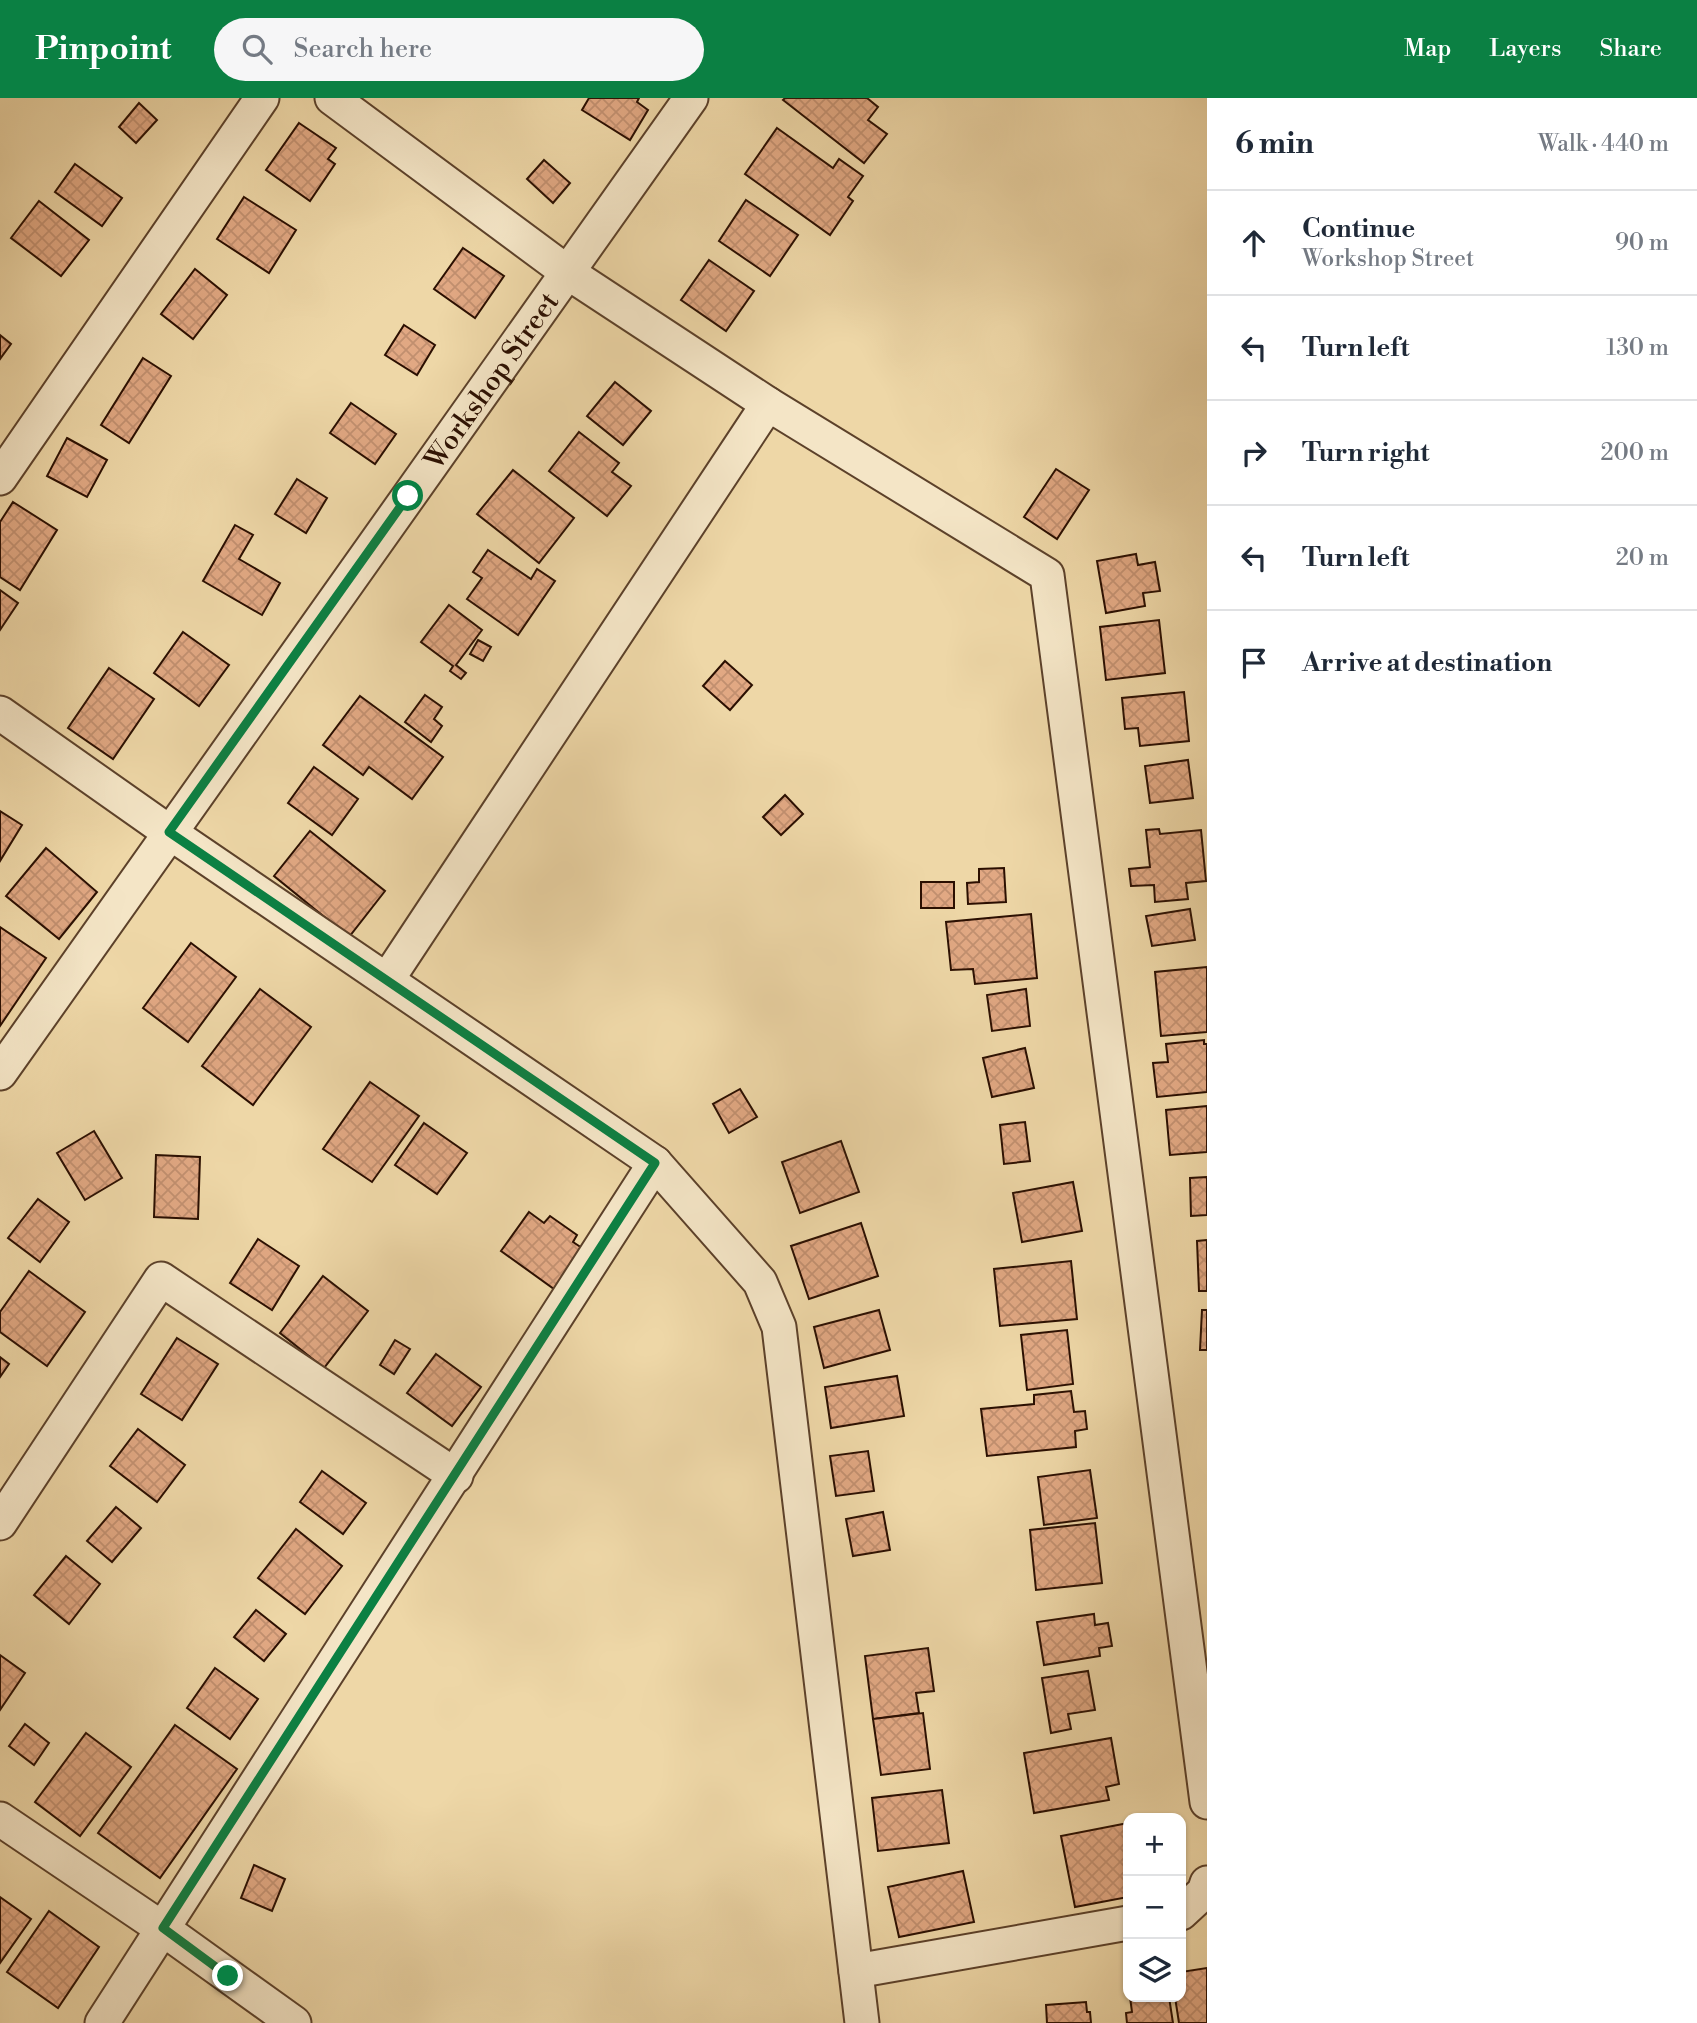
<!DOCTYPE html>
<html lang="en">
<head>
<meta charset="utf-8">
<style>
  body { margin:0; font-family:"Libre Bodoni",serif; background:#f6f6f7; color:#1f2937 }
  .controls { position:absolute; right:21px; bottom:21px; display:grid; overflow:hidden; border-radius:14px; box-shadow:0 2px 5px #0004 }
  .controls button { width:63px; height:63px; display:grid; place-items:center; padding:0; border:0; border-bottom:2px solid #e0e1e3; background:#fff; color:#1f2937; font:35px sans-serif }
  .stop { position:absolute; width:21px; height:21px; margin:-16px; border:5px solid #0b8043; border-radius:50%; background:#fff }
  .stop.end { background:#0b8043; border-color:#fff; box-shadow:0 2px 7px #0008 }
  .list { margin:0; padding:0; list-style:none }
  h2 { display:flex; justify-content:space-between; align-items:center; height:91px; margin:0; padding:0 28px; font-size:30px }
  h2 small { font-size:23px; font-weight:400; color:#747a83 }
  .list li { display:grid; grid-template-columns:46px 1fr auto; gap:21px; align-items:center; box-sizing:border-box; height:105px; padding:0 28px; border-top:2px solid #e0e1e3 }
  .list b { display:block; font-size:26px; white-space:nowrap }
  .list p { margin:0; font-size:23px; white-space:nowrap; color:#747a83 }
  .list em { font-size:23px; font-style:normal; color:#747a83 }
  .icon { flex:none; width:38px; height:38px; fill:none; stroke:currentColor; stroke-width:2; stroke-linecap:round; stroke-linejoin:round }
  .map { position:relative; flex:none; width:1207px; height:1925px; overflow:hidden }
  header { display:flex; align-items:center; gap:42px; box-sizing:border-box; height:98px; padding:0 35px; background:#0b8043; color:#fff }
  header strong { font-size:33px }
  nav { display:flex; gap:38px; margin-inline-start:auto; font-size:24px }
  .search { width:490px; height:63px; background:#f6f6f7; display:flex; align-items:center; gap:18px; box-sizing:border-box; padding:0 24px; border-radius:38px; color:#747a83; font-size:26px }
  main { display:flex }
  aside { flex:1; background:#fff }
  .map>svg:first-child { display:block }
  .building { fill:url(#building-cross-hatch); stroke:#2b0f01; stroke-width:2 }
  .lines { fill:none; stroke-linecap:round; stroke-linejoin:round }
  .minor-casing { stroke:#5c412a; stroke-width:37 }
  .minor { stroke:#f4e5c6; stroke-width:33 }
  .route { stroke:#0b8043; stroke-width:9 }
  .labels { text-anchor:middle; stroke-width:7; stroke-linejoin:round; paint-order:stroke }
  .street-label { font-size:28px; fill:#2b0f01; stroke:#f4e5c6 }
</style>
</head>
<body>
<header>
<strong>Pinpoint</strong>
<div class="search"><svg class="icon" aria-label="search" viewBox="0 0 24 24"><circle cx="10" cy="10" r="6"/><path d="M15 15l6 6"/></svg>Search here</div>
<nav><a>Map</a><a>Layers</a><a>Share</a></nav>
</header>
<main>
<div class="map">
<svg width="1207" height="1925" viewBox="0 0 1207 1925">
  <defs>
    <pattern id="building-cross-hatch" width="8" height="8" patternUnits="userSpaceOnUse" patternTransform="scale(1.75)"><rect width="8" height="8" fill="#e1a883"/><path d="M0 0l8 8M0 8l8-8" fill="none" stroke="#c18f6f"/></pattern>
  </defs>
  <rect width="100%" height="100%" fill="#eed7a7"/>
  <filter id="stains"><feTurbulence type="fractalNoise" baseFrequency=".00286" numOctaves="4"/><feColorMatrix values="0 0 0 0 .2 0 0 0 0 .09 0 0 0 0 .02 0 0 0 .5 -.17"/></filter>
  <radialGradient id="worn" r=".72"><stop offset=".6" stop-color="#630" stop-opacity="0"/><stop offset="1" stop-color="#630" stop-opacity=".3"/></radialGradient>
  <g class="building">
    <path d="M589,0H639L637,4L648,12L630,42L582,12Z"/>
    <path d="M785,0H867L878,9L868,22L887,36L864,65L783,2Z"/>
    <path d="M139,5L157,22L136,45L119,29Z"/>
    <path d="M299,25L336,50L328,61L335,66L310,103L266,72Z"/>
    <path d="M777,30L833,70L839,61L863,78L848,99L853,103L830,137L745,76Z"/>
    <path d="M544,62L570,85L553,105L527,81Z"/>
    <path d="M75,66L122,100L102,128L55,94Z"/>
    <path d="M244,99L296,132L269,175L217,141Z"/>
    <path d="M746,102L798,137L770,178L719,143Z"/>
    <path d="M39,103L89,142L61,178L11,140Z"/>
    <path d="M463,150L504,178L475,220L434,191Z"/>
    <path d="M709,162L754,193L726,233L681,202Z"/>
    <path d="M195,171L227,197L193,241L161,216Z"/>
    <path d="M404,227L435,247L417,277L385,257Z"/>
    <path d="M0,237L11,246L0,261Z"/>
    <path d="M143,260L171,278L129,345L101,327Z"/>
    <path d="M615,284L651,313L623,347L587,318Z"/>
    <path d="M351,305L396,336L375,366L330,335Z"/>
    <path d="M579,334L619,365L612,374L631,388L607,418L549,373Z"/>
    <path d="M67,340L107,362L87,399L47,378Z"/>
    <path d="M1056,371L1089,392L1057,441L1024,419Z"/>
    <path d="M513,372L574,420L539,465L477,416Z"/>
    <path d="M297,381L327,400L306,435L275,416Z"/>
    <path d="M13,404L57,432L20,492L0,479V424Z"/>
    <path d="M235,427L253,437L239,461L280,485L262,517L203,483Z"/>
    <path d="M488,452L531,481L537,471L555,483L518,537L467,501L482,480L473,474Z"/>
    <path d="M1136,456L1138,467L1155,464L1160,493L1143,495L1145,508L1106,515L1097,463Z"/>
    <path d="M0,492L18,505L0,532Z"/>
    <path d="M449,507L482,532L456,567L466,575L461,581L450,573L453,568L421,544Z"/>
    <path d="M1159,522L1165,575L1106,582L1100,529Z"/>
    <path d="M183,534L229,567L199,608L154,575Z"/>
    <path d="M478,542L491,549L483,563L470,556Z"/>
    <path d="M725,563L752,587L730,612L703,588Z"/>
    <path d="M109,570L154,601L113,661L68,630Z"/>
    <path d="M1184,594L1189,643L1140,648L1138,630L1125,631L1122,600Z"/>
    <path d="M425,597L442,609L434,621L442,628L431,644L405,624Z"/>
    <path d="M360,598L443,659L412,701L369,669L363,677L323,647Z"/>
    <path d="M1188,662L1193,700L1150,705L1145,668Z"/>
    <path d="M314,669L358,701L332,737L288,705Z"/>
    <path d="M785,697L803,716L781,737L763,719Z"/>
    <path d="M0,713L22,727L0,763Z"/>
    <path d="M1159,731L1160,736L1201,732L1206,783L1186,785L1188,801L1155,804L1154,787L1131,788L1129,771L1150,769L1146,732Z"/>
    <path d="M310,733L385,793L349,839L274,778Z"/>
    <path d="M46,750L97,794L59,841L6,798Z"/>
    <path d="M1004,770L1006,804L968,806L967,785L979,784V771Z"/>
    <rect x="921" y="784" width="33" height="26"/>
    <path d="M1190,811L1195,842L1152,848L1146,818Z"/>
    <path d="M1031,816L1037,880L975,886L973,871L951,872L946,824Z"/>
    <path d="M0,829L46,860L0,928Z"/>
    <path d="M191,845L236,879L188,944L143,910Z"/>
    <path d="M1207,869V934L1161,938L1155,874Z"/>
    <path d="M260,891L311,929L253,1007L202,968Z"/>
    <path d="M1026,891L1030,928L992,933L987,897Z"/>
    <path d="M1204,942V946H1207V994L1157,999L1153,965L1168,964L1166,946Z"/>
    <path d="M1025,950L1034,990L992,999L983,960Z"/>
    <path d="M370,984L419,1018L372,1084L323,1051Z"/>
    <path d="M740,991L757,1019L729,1035L713,1006Z"/>
    <path d="M1207,1008V1054L1170,1057L1166,1012Z"/>
    <path d="M1025,1024L1030,1063L1004,1066L1000,1027Z"/>
    <path d="M424,1025L467,1055L437,1096L395,1067Z"/>
    <path d="M94,1033L122,1080L85,1102L57,1055Z"/>
    <path d="M841,1043L859,1094L800,1115L782,1064Z"/>
    <path d="M156,1057L200,1059L198,1121L154,1119Z"/>
    <path d="M1207,1079V1117L1191,1118L1190,1080Z"/>
    <path d="M1073,1084L1082,1133L1022,1144L1013,1095Z"/>
    <path d="M38,1101L69,1124L40,1164L8,1140Z"/>
    <path d="M529,1114L544,1125L550,1118L577,1137L573,1144L582,1150L554,1191L501,1153Z"/>
    <path d="M861,1125L878,1178L809,1201L791,1148Z"/>
    <path d="M258,1141L299,1168L272,1212L230,1185Z"/>
    <path d="M1207,1142V1193H1199L1197,1143Z"/>
    <path d="M1071,1163L1077,1221L1000,1228L994,1171Z"/>
    <path d="M29,1173L85,1214L47,1268L0,1234V1214Z"/>
    <path d="M323,1178L368,1213L324,1270L280,1235Z"/>
    <path d="M879,1212L890,1252L824,1270L814,1229Z"/>
    <path d="M1202,1212H1207V1252H1200Z"/>
    <path d="M1067,1232L1073,1286L1027,1292L1021,1237Z"/>
    <path d="M177,1240L218,1266L182,1322L141,1296Z"/>
    <path d="M395,1242L410,1251L394,1276L380,1267Z"/>
    <path d="M436,1256L481,1289L452,1328L407,1295Z"/>
    <path d="M0,1259L9,1266L0,1279Z"/>
    <path d="M897,1278L904,1318L831,1330L825,1289Z"/>
    <path d="M1071,1293L1074,1314L1085,1313L1087,1331L1075,1333L1076,1349L987,1358L981,1311L1034,1306V1297Z"/>
    <path d="M138,1331L185,1367L157,1404L110,1368Z"/>
    <path d="M868,1353L874,1393L836,1398L830,1358Z"/>
    <path d="M1090,1372L1097,1420L1044,1427L1038,1379Z"/>
    <path d="M322,1373L366,1405L343,1436L300,1404Z"/>
    <path d="M116,1409L141,1430L112,1464L87,1443Z"/>
    <path d="M883,1414L890,1452L853,1458L846,1421Z"/>
    <path d="M1095,1425L1102,1485L1036,1492L1030,1432Z"/>
    <path d="M296,1431L342,1468L305,1516L258,1480Z"/>
    <path d="M66,1458L100,1486L69,1526L34,1497Z"/>
    <path d="M256,1512L286,1536L264,1563L234,1539Z"/>
    <path d="M1094,1516L1095,1527L1108,1525L1112,1548L1099,1550L1100,1558L1044,1567L1037,1524Z"/>
    <path d="M928,1550L934,1593L916,1595L919,1615L873,1621L865,1558Z"/>
    <path d="M0,1557L25,1575L0,1612Z"/>
    <path d="M215,1570L258,1601L230,1641L187,1610Z"/>
    <path d="M1088,1573L1095,1612L1068,1616L1071,1631L1051,1635L1042,1580Z"/>
    <path d="M923,1615L930,1671L881,1677L873,1621Z"/>
    <path d="M25,1626L49,1645L34,1667L9,1648Z"/>
    <path d="M175,1627L237,1671L160,1780L98,1735Z"/>
    <path d="M86,1635L131,1669L80,1738L35,1704Z"/>
    <path d="M1111,1640L1119,1686L1106,1689L1109,1702L1034,1715L1024,1655Z"/>
    <path d="M942,1692L949,1745L878,1753L872,1700Z"/>
    <path d="M1128,1725V1799L1075,1809L1061,1738Z"/>
    <path d="M254,1767L285,1781L272,1813L241,1800Z"/>
    <path d="M963,1773L974,1824L899,1839L888,1789Z"/>
    <path d="M0,1799L31,1821L0,1865Z"/>
    <path d="M49,1813L99,1849L58,1910L7,1874Z"/>
    <path d="M1207,1870V1925H1179L1175,1899H1181V1874Z"/>
    <path d="M1130,1899H1169L1173,1925H1127L1126,1915L1132,1914Z"/>
    <path d="M1086,1904L1087,1914H1090L1091,1925H1047L1046,1907Z"/>
  </g>
  <g class="lines">
    <g class="minor-casing">
      <g id="minor">
        <path d="M332,0L567,174L768,306L1047,477L1207,1704"/>
        <path d="M0,380L262,0"/>
        <path d="M0,615L169,734L655,1065L760,1184L779,1229L862,1925"/>
        <path d="M387,882L768,306"/>
        <path id="s1" d="M0,975L691,0"/>
        <path d="M0,1425L161,1181L456,1378"/>
        <path d="M0,1721L163,1831L294,1925"/>
        <path d="M1181,1815L1204,1794L1207,1785"/>
        <path d="M856,1873L1128,1825"/>
        <path d="M102,1925L655,1065"/>
      </g>
    </g>
    <use href="#minor" class="minor"/>
  </g>
  <g class="lines">
    <path class="route" d="M228,1878L163,1830L655,1065L169,734L408,398"/>
  </g>
  <g class="labels">
    <g class="street-label">
      <text dy="10" stroke="none"><textPath href="#s1" startOffset="849">Workshop Street</textPath></text>
    </g>
  </g>
  <rect width="100%" height="100%" filter="url(#stains)"/>
  <rect width="100%" height="100%" fill="url(#worn)"/>
</svg>
<div class="controls">
<button>+</button>
<button>−</button>
<button><svg class="icon" aria-label="layers" viewBox="0 0 24 24"><path d="M12 4l9 5-9 5-9-5zM3 14l9 5 9-5"/></svg></button>
</div>
<div class="stop" style="left:408px;top:398px"></div>
<div class="stop end" style="left:228px;top:1878px"></div>
</div>
<aside>
<h2>6 min<small>Walk · 440 m</small></h2>
<ul class="list">
<li><svg class="icon" aria-label="ahead" viewBox="0 0 24 24"><path d="M12 20V5M6 11l6-6 6 6"/></svg><div><b>Continue</b><p>Workshop Street</p></div><em>90 m</em></li>
<li><svg class="icon" aria-label="left" viewBox="0 0 24 24"><path d="M17 20v-9H6M10 6l-5 5 5 5"/></svg><div><b>Turn left</b></div><em>130 m</em></li>
<li><svg class="icon" aria-label="right" viewBox="0 0 24 24"><path d="M7 20v-9h11M14 6l5 5-5 5"/></svg><div><b>Turn right</b></div><em>200 m</em></li>
<li><svg class="icon" aria-label="left" viewBox="0 0 24 24"><path d="M17 20v-9H6M10 6l-5 5 5 5"/></svg><div><b>Turn left</b></div><em>20 m</em></li>
<li><svg class="icon" aria-label="arrive" viewBox="0 0 24 24"><path d="M6 21V4h12l-3 4 3 4H6"/></svg><div><b>Arrive at destination</b></div></li>
</ul>
</aside>
</main>
</body>
</html>
